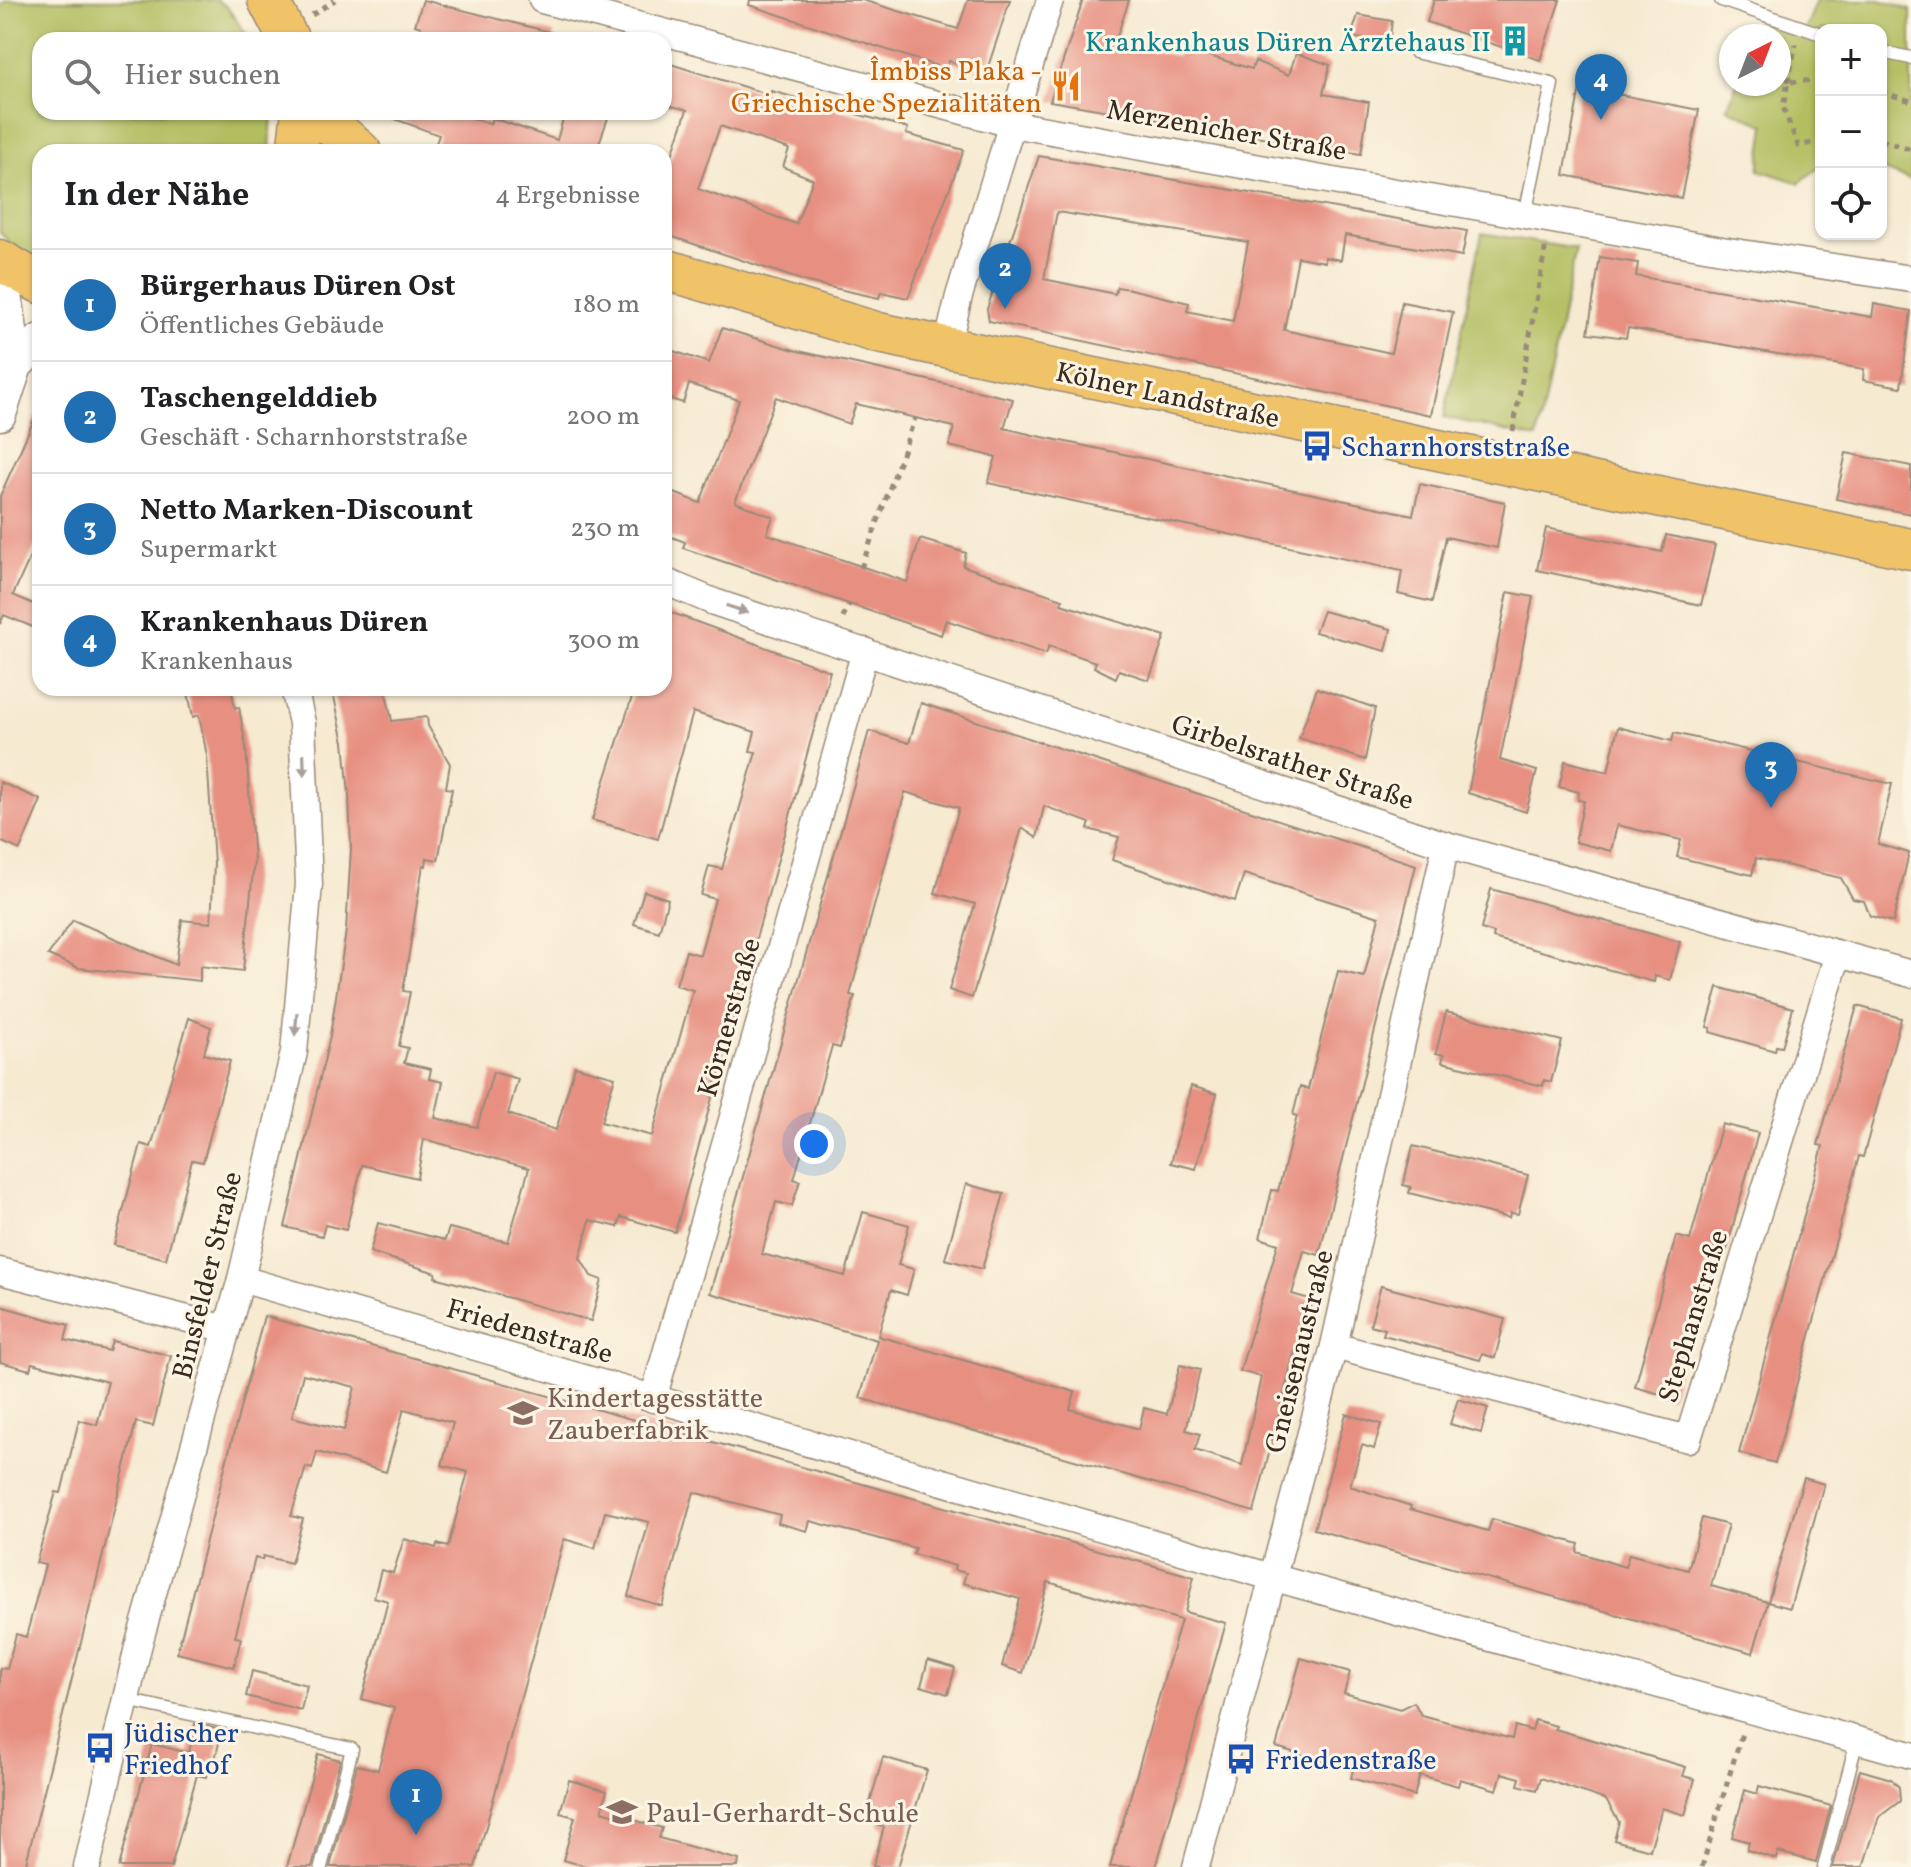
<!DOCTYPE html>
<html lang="de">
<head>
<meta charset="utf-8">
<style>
  body { margin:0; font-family:Vollkorn,serif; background:#f2f2f2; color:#202124 }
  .controls { position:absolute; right:24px; top:24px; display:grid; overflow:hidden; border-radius:16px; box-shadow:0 2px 6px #0004 }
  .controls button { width:72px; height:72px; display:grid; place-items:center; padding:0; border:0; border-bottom:2px solid #e0e0e0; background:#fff; color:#202124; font:40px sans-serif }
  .compass { position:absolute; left:1719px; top:24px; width:72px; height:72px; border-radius:50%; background:#fff; box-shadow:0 2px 6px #0004; rotate:42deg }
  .you { position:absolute; left:814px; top:1144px; width:28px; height:28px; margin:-20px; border:6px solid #fff; border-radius:50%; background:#1a73e8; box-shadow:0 0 0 12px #1a73e833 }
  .badge { display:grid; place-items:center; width:52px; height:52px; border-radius:50%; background:#1f6fb2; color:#fff; font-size:26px; font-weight:700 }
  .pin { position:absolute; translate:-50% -66px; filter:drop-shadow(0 2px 4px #0008) }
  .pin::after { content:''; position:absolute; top:42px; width:28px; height:24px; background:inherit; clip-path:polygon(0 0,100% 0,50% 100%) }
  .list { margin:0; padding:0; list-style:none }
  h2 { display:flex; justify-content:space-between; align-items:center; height:104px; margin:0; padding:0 32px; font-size:34px }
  h2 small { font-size:26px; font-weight:400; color:#757577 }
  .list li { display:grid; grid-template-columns:52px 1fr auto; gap:24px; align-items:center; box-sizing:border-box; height:112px; padding:0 32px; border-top:2px solid #e0e0e0 }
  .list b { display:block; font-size:30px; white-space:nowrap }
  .list p { margin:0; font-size:26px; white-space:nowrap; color:#757577 }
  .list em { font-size:26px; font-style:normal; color:#757577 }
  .icon { flex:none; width:44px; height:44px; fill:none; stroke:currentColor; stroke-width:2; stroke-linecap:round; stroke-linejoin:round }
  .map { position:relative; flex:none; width:1911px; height:1867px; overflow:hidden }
  .search { position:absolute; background:#fff; box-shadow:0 2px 6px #0004; left:32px; top:32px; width:640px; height:88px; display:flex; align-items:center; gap:20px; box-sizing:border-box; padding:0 28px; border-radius:24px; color:#757577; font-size:30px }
  .panel { position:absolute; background:#fff; box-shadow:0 2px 6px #0004; left:32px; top:144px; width:640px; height:552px; border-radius:24px }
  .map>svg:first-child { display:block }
  .green { fill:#b2be60; stroke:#76743f; stroke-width:2 }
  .building { fill:#e79082; fill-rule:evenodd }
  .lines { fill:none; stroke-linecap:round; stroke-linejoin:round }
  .service-casing { stroke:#988a78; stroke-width:15 }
  .minor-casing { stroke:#988a78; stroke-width:29 }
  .tertiary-casing { stroke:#988a78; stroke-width:35 }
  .primary-casing { stroke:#988a78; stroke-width:43 }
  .path { stroke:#988a78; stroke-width:5; stroke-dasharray:6 6; stroke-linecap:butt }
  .service { stroke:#fff; stroke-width:12 }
  .minor { stroke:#fff; stroke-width:26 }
  .tertiary { stroke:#fff; stroke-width:32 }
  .primary { stroke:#f0c369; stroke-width:40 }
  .oneway { fill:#a79f9a }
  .labels { text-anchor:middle; stroke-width:6; stroke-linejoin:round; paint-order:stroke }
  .culture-label { font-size:28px; fill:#0d838f; stroke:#fcf5e5; text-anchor:end }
  .food-label { font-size:28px; fill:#c56008; stroke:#fcf5e5; text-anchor:end }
  .street-label { font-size:28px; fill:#3b2a1e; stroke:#fcf5e5 }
  .transit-label { font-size:28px; fill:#164399; stroke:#fcf5e5; text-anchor:start }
  .education-label { font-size:28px; fill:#785e54; stroke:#fcf5e5; text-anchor:start }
</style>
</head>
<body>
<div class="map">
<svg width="1911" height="1867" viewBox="0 0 1911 1867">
  <rect width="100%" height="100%" fill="#fcf5e5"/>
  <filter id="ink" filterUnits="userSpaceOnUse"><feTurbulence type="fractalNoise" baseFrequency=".0125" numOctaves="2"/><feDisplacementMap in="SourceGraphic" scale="16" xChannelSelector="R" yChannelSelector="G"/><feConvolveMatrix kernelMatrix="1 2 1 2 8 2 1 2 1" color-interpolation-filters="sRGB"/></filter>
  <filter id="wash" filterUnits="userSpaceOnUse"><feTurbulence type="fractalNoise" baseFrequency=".006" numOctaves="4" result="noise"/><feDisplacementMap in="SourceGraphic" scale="32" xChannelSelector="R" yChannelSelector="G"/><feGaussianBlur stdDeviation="1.8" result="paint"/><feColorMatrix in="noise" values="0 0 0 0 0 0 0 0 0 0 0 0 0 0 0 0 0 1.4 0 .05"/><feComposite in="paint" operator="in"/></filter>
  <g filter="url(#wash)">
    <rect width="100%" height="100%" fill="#f6ead1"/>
    <g class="green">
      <path d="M7,0H217L227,7L250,40H40V112H272L270,152H40V261L14,247L0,232V6Z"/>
      <path d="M1817,0H1880L1911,10V180L1881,169V30H1821V166L1799,183L1759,170L1765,125L1727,108L1737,84H1779V36H1759L1766,21L1805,30Z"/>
      <path d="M1482,233L1576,249L1537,438L1444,417Z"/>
    </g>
    <g id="blocks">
      <g class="building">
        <path d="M423,0L554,33L553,40H417L421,27L415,25Z"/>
        <path d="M750,0H862L958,29L968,0H1010L986,73L949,61L946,69L912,58L749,5Z"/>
        <path d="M1083,0H1129L1115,43L1177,56L1180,47L1252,69L1255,61L1289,75L1296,53L1330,65L1323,94L1369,102L1361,154L1050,101Z"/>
        <path d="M1434,0H1560L1540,60L1427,22Z"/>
        <path d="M1358,15L1392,21L1389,44L1351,37Z"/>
        <path d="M664,62L770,95L771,91L908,128L906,134L964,150L908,298L881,292L879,298L807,282L664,234V179L687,110L664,104ZM720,126L789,149L783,167L813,179L796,224L698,189Z"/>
        <path d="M1580,87L1699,110L1681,198L1564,175Z"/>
        <path d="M384,112H455L490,124L492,118L557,140L565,112H610L596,152H433L439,135L384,115Z"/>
        <path d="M1039,156L1467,231L1462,256L1345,235L1341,260L1325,257V262L1298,257L1284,330L1391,353L1402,302L1453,312L1431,415L989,321L987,309ZM1057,212L1248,242L1233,321L1187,311L1189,303L1130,289L1117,287L1115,294L1044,279Z"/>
        <path d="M1600,257L1638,263L1636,276L1872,317L1874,304L1911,311L1901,387L1863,380L1864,369L1628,328L1626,338L1588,333Z"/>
        <path d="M722,328L794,350L1013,399L1004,428L1033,435L1413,515L1420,484L1505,502L1497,548L1446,537L1432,602L1398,594L1402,571L988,483L996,457L949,446L954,427L856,404L849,424L776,397L735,502L773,517L767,534L907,582L920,539L966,553L963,566L1063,599L1061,604L1165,636L1149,680L1119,670L1116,678L1094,667L1096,662L1049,646L1046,654L946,620L941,635L683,548L685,542L664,534V489L700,503L739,400L689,384L683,403L664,397V348L709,363Z"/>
        <path d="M40,406V535L13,595L40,607V630L4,615L0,624V496Z"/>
        <path d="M1846,453L1911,466V514L1836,499Z"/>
        <path d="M1546,528L1662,552L1666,535L1715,545L1701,605L1537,570Z"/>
        <path d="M1508,592L1533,597L1500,760L1537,771L1526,812L1468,793Z"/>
        <path d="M664,610L830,671L675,1232L621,1217L618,1227L590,1220L580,1258L591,1276L602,1280L591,1321L435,1277L436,1273L370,1252L378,1223L445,1240L449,1228L508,1242L529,1168L424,1139L417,1178L362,1165L346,1230L325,1225L322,1236L285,1227L330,1036L346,931L351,849L349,795L344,742L332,688H385L392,721L427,717L428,726L450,764L446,788L452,789L438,860L427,858L426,866L423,865L403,991L410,992L399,1046L408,1048L404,1063L431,1069L429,1079L443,1082L435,1118L477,1127L493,1072L518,1079L508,1114L556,1130L575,1066L615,1077L601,1122L652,1136L693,990L676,985L686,951L700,955L715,899L701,895L709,866L722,869L756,752L750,751L755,732L693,712L658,839L592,820L635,688H664Z"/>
        <path d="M1323,611L1391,629L1386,651L1315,632Z"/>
        <path d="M187,688H231L235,708L239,707L246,748L254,862L243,971L200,966V981L79,968L48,955L73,920L176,965L182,920L211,923L214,864L207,756L199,715L193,717Z"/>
        <path d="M1317,688L1375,708L1365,760L1299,738Z"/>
        <path d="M921,703L1416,865L1319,1255L1304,1251L1292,1294L1313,1300L1302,1340L1298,1339L1254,1512L860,1398L877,1340L710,1293L869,731L909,743ZM905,792L959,808L935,893L975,904L949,990L972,998L1022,828L1037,838L1044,806L1090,823L1088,829L1119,837L1112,860L1235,901L1244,874L1379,917L1364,977L1338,971L1308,1089L1300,1087L1293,1115L1297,1116L1278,1191L1272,1190L1260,1238L1278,1244L1240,1371L1261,1377L1242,1465L1195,1450L1200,1434L1186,1430L1200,1370L1180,1365L1167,1414L1144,1408L1139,1429L1070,1409L1075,1392L878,1336L891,1290L907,1295L914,1269L898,1265L909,1225L863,1212L845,1276L762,1254L776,1202L792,1206L800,1181L794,1179L832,1046L840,1048L855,996L850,995Z"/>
        <path d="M1618,727L1672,741L1674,733L1892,784L1878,844L1909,853L1893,922L1870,916L1864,901L1853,899L1841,878L1756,858L1752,875L1677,857L1681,840L1617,825L1611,851L1575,842L1584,801L1578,800L1579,792L1559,787L1565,761L1608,772Z"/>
        <path d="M0,782L41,800L20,850L0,841Z"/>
        <path d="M1491,889L1680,942L1670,980L1655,976L1654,982L1493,938L1494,933L1481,929Z"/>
        <path d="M644,891L668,899L659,932L634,924Z"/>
        <path d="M1718,987L1793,1008L1782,1047L1776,1046L1775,1051L1710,1032L1711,1028L1707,1027Z"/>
        <path d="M1857,1006L1901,1018L1863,1157L1859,1156L1775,1463L1739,1453L1823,1146L1818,1145Z"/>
        <path d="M1446,1012L1562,1041L1551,1082L1544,1080L1543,1086L1442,1062L1444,1055L1436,1053Z"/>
        <path d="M189,1018L211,1027L204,1054L230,1061L203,1162L192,1160L166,1259L114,1245L141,1144L151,1147Z"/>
        <path d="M1191,1086L1217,1094L1196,1169L1171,1163Z"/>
        <path d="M1722,1124L1758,1133L1726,1252L1712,1248L1671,1397L1635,1387L1676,1236L1690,1240Z"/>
        <path d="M1413,1146L1528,1175L1518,1214L1510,1213L1509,1218L1409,1193L1411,1187L1403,1185Z"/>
        <path d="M966,1184L1004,1194L982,1269L945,1259Z"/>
        <path d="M1381,1286L1505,1319L1495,1358L1482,1354L1480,1360L1383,1335L1385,1329L1370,1325Z"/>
        <path d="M0,1306L69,1325L65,1340L109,1351L112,1341L171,1356L153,1426L136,1422L25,1867H0V1668L7,1669L16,1634L26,1637L45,1565L36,1563L56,1492L61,1493L79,1420L97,1425L108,1382L32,1363L30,1370L0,1362Z"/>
        <path d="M264,1316L1194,1577L1185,1612L1226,1623L1156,1867H1110L1181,1620L1048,1582L1023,1673L1002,1666L1020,1599L963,1583L966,1573L954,1570L955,1566L913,1554L915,1548L810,1521L807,1531L778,1523L780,1515L694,1492L662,1606L628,1596L649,1522L605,1512L595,1548L564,1539L475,1867H330L357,1765L378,1770L394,1708L362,1699L388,1601L374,1597L381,1570L393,1573L404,1539L436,1548L437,1544L448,1547L468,1472L442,1465L453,1423L404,1409L386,1472L317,1452L312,1469L306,1467L291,1516L303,1519L291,1563L263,1556L262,1560L255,1558L235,1637L241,1638L234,1667L177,1653ZM303,1374L355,1387L344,1430L292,1417Z"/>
        <path d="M1458,1399L1488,1408L1481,1433L1450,1424Z"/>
        <path d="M1346,1414L1381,1424L1374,1449L1362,1445L1350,1486L1411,1506L1410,1509L1488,1531L1492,1519L1579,1544L1577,1552L1625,1567L1629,1554L1688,1570L1702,1518L1728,1525L1711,1586L1768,1602L1753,1653L1314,1529Z"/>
        <path d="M1804,1478L1824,1484L1790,1608L1768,1602Z"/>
        <path d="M1301,1658L1350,1672L1344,1693L1400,1709L1414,1702L1421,1715L1512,1739L1515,1726L1532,1731L1535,1720L1556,1726L1555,1729L1686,1767L1683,1776L1695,1779L1685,1815L1662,1808L1650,1850L1614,1840L1619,1822L1606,1800L1541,1778L1537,1790L1518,1785L1520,1778L1502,1773L1497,1790L1460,1779L1458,1786L1420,1775L1414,1796L1351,1778L1353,1770L1276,1747Z"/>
        <path d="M928,1660L955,1668L948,1694L921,1686Z"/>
        <path d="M252,1671L307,1685L301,1710L246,1696Z"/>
        <path d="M195,1724L222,1730L215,1760L210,1758L206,1777L197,1775L171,1867H119L152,1744L189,1753Z"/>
        <path d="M318,1754L340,1760L312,1867H287Z"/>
        <path d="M883,1757L927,1770L898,1867H873L884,1827L879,1826L880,1821L866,1817Z"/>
        <path d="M1860,1770L1891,1779L1899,1787L1900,1801L1879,1817L1863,1867H1833Z"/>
        <path d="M569,1780L607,1791L602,1811L662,1828L659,1838L739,1860L738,1867H589L563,1860L575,1817L560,1813Z"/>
        <path d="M1759,1786L1831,1806L1816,1862L1778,1852L1776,1859L1747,1850L1749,1842L1732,1837L1745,1790L1757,1794Z"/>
      </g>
    </g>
  </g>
  <g filter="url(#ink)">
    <use href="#blocks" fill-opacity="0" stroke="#988a78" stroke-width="2"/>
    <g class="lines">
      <g class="service-casing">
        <g id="service">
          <path d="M1721,0L1821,34"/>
          <path d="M1415,52L1552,84L1525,215"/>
          <path d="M1881,52L1911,58"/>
          <path d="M126,1700L352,1749L321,1867"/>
          <path d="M1824,1867L1857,1740"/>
        </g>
      </g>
      <g class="minor-casing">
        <g id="minor">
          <path d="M542,0L1012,124L1722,250L1911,279"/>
          <path d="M947,347L959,296L1050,0"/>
          <path d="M664,581L714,602L1446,845L1911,974"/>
          <path d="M0,1271L227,1329"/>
          <path d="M241,1279L1275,1578L1911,1755"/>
          <path d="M1334,1346L1688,1439L1838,954"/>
          <path d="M653,1399L865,651"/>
          <path d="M87,1867L138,1647L241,1279L294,1052L309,884L302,723L294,688"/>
          <path d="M1196,1867L1334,1346L1446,845"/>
        </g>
      </g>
      <g class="tertiary-casing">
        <g id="tertiary">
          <path d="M1,260L16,366"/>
          <path d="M0,414L16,366L40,340"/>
        </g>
      </g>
      <g class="primary-casing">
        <g id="primary">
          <path d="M268,0L289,40"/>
          <path d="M316,112L361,152"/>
          <path d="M297,152L302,112"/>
          <path d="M0,260L40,283"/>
          <path d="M664,269L879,333L1911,549"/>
        </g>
      </g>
      <g class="path">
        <path d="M312,15L335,0"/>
        <path d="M1821,80L1788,82L1783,107L1798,146L1821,141"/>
        <path d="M1788,82L1796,44"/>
        <path d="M1881,92L1911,101"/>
        <path d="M1881,140L1911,150"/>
        <path d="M1513,431L1546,244"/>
        <path d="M861,568L915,418"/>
        <path d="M843,618L849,604"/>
        <path d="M1702,1867L1742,1733"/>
      </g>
      <use href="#service" class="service"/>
      <use href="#minor" class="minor"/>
      <use href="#tertiary" class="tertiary"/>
      <use href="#primary" class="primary"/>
    </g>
    <defs><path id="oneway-solid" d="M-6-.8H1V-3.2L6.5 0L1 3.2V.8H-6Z" transform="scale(2)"/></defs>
    <g class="oneway">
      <use href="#oneway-solid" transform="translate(737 609) rotate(18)"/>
      <use href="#oneway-solid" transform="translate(304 765) rotate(88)"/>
      <use href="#oneway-solid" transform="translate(296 1024) rotate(95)"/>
    </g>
  </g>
  <defs>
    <g id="building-bare" transform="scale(2.4)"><path d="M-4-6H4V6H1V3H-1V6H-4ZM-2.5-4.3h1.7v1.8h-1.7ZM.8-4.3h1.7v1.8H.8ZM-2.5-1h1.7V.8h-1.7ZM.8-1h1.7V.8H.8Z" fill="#0f9aa8" stroke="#fcf5e5" stroke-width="2.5" paint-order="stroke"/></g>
    <g id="restaurant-bare" transform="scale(2.4)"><path d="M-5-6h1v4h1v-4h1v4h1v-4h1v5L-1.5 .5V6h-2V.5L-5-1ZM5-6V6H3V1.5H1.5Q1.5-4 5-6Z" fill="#e8710a" stroke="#fcf5e5" stroke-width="2.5" paint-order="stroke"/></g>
    <g id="bus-bare" transform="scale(2.4)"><path d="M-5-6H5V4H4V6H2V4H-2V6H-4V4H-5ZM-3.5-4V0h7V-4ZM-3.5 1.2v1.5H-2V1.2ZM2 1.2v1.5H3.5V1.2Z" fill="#1a4fb4" stroke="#fcf5e5" stroke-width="2.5" paint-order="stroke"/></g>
    <g id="school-bare" transform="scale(2.4)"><path d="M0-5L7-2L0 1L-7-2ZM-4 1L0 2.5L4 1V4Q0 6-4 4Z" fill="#8d6e63" stroke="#fcf5e5" stroke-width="2.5" paint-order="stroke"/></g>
  </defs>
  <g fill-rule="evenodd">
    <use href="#building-bare" x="1515" y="41"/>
    <use href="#restaurant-bare" x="1066" y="86"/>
    <use href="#bus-bare" x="1317" y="446"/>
    <use href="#school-bare" x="523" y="1413"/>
    <use href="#bus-bare" x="100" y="1748"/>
    <use href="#bus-bare" x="1241" y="1759"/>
    <use href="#school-bare" x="622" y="1812"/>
  </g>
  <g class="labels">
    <g class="culture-label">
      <text x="1491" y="51">Krankenhaus Düren Ärztehaus II</text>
    </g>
    <g class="food-label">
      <text x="1042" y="80">Îmbiss Plaka -<tspan x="1042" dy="32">Griechische Spezialitäten</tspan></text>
    </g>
    <g class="street-label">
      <text transform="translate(1227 129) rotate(10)" y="10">Merzenicher Straße</text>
      <text transform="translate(1168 394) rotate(12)" y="10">Kölner Landstraße</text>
      <text transform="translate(1293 761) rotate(18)" y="10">Girbelsrather Straße</text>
      <text transform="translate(728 1017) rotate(-74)" y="10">Körnerstraße</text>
      <text transform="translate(206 1275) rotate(-76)" y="10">Binsfelder Straße</text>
      <text transform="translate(1692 1316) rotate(-73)" y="10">Stephanstraße</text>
      <text transform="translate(530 1330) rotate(16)" y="10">Friedenstraße</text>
      <text transform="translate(1298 1351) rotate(-76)" y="10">Gneisenaustraße</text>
    </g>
    <g class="transit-label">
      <text x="1341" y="456">Scharnhorststraße</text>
      <text x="124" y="1742">Jüdischer<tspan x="124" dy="32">Friedhof</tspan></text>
      <text x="1265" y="1769">Friedenstraße</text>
    </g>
    <g class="education-label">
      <text x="547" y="1407">Kindertagesstätte<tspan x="547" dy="32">Zauberfabrik</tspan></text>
      <text x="646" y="1822">Paul-Gerhardt-Schule</text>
    </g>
  </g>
</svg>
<div class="controls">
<button>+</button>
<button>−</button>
<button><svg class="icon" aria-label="locate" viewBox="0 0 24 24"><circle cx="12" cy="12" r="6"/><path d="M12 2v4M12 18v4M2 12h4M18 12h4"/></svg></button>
</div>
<svg class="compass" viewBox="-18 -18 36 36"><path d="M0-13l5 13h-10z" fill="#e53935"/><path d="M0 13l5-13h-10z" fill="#757577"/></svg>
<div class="you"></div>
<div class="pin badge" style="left:416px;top:1835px">1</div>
<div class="pin badge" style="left:1005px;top:309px">2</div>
<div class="pin badge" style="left:1771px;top:808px">3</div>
<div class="pin badge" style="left:1601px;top:120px">4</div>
<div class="search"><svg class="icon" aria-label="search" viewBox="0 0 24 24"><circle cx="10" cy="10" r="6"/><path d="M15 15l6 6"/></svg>Hier suchen</div>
<section class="panel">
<h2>In der Nähe<small>4 Ergebnisse</small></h2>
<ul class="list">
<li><span class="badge">1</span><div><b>Bürgerhaus Düren Ost</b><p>Öffentliches Gebäude</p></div><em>180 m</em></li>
<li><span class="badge">2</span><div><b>Taschengelddieb</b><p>Geschäft · Scharnhorststraße</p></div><em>200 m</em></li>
<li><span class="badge">3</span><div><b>Netto Marken-Discount</b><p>Supermarkt</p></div><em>230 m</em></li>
<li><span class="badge">4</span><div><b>Krankenhaus Düren</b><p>Krankenhaus</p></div><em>300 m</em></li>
</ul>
</section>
</div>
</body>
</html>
